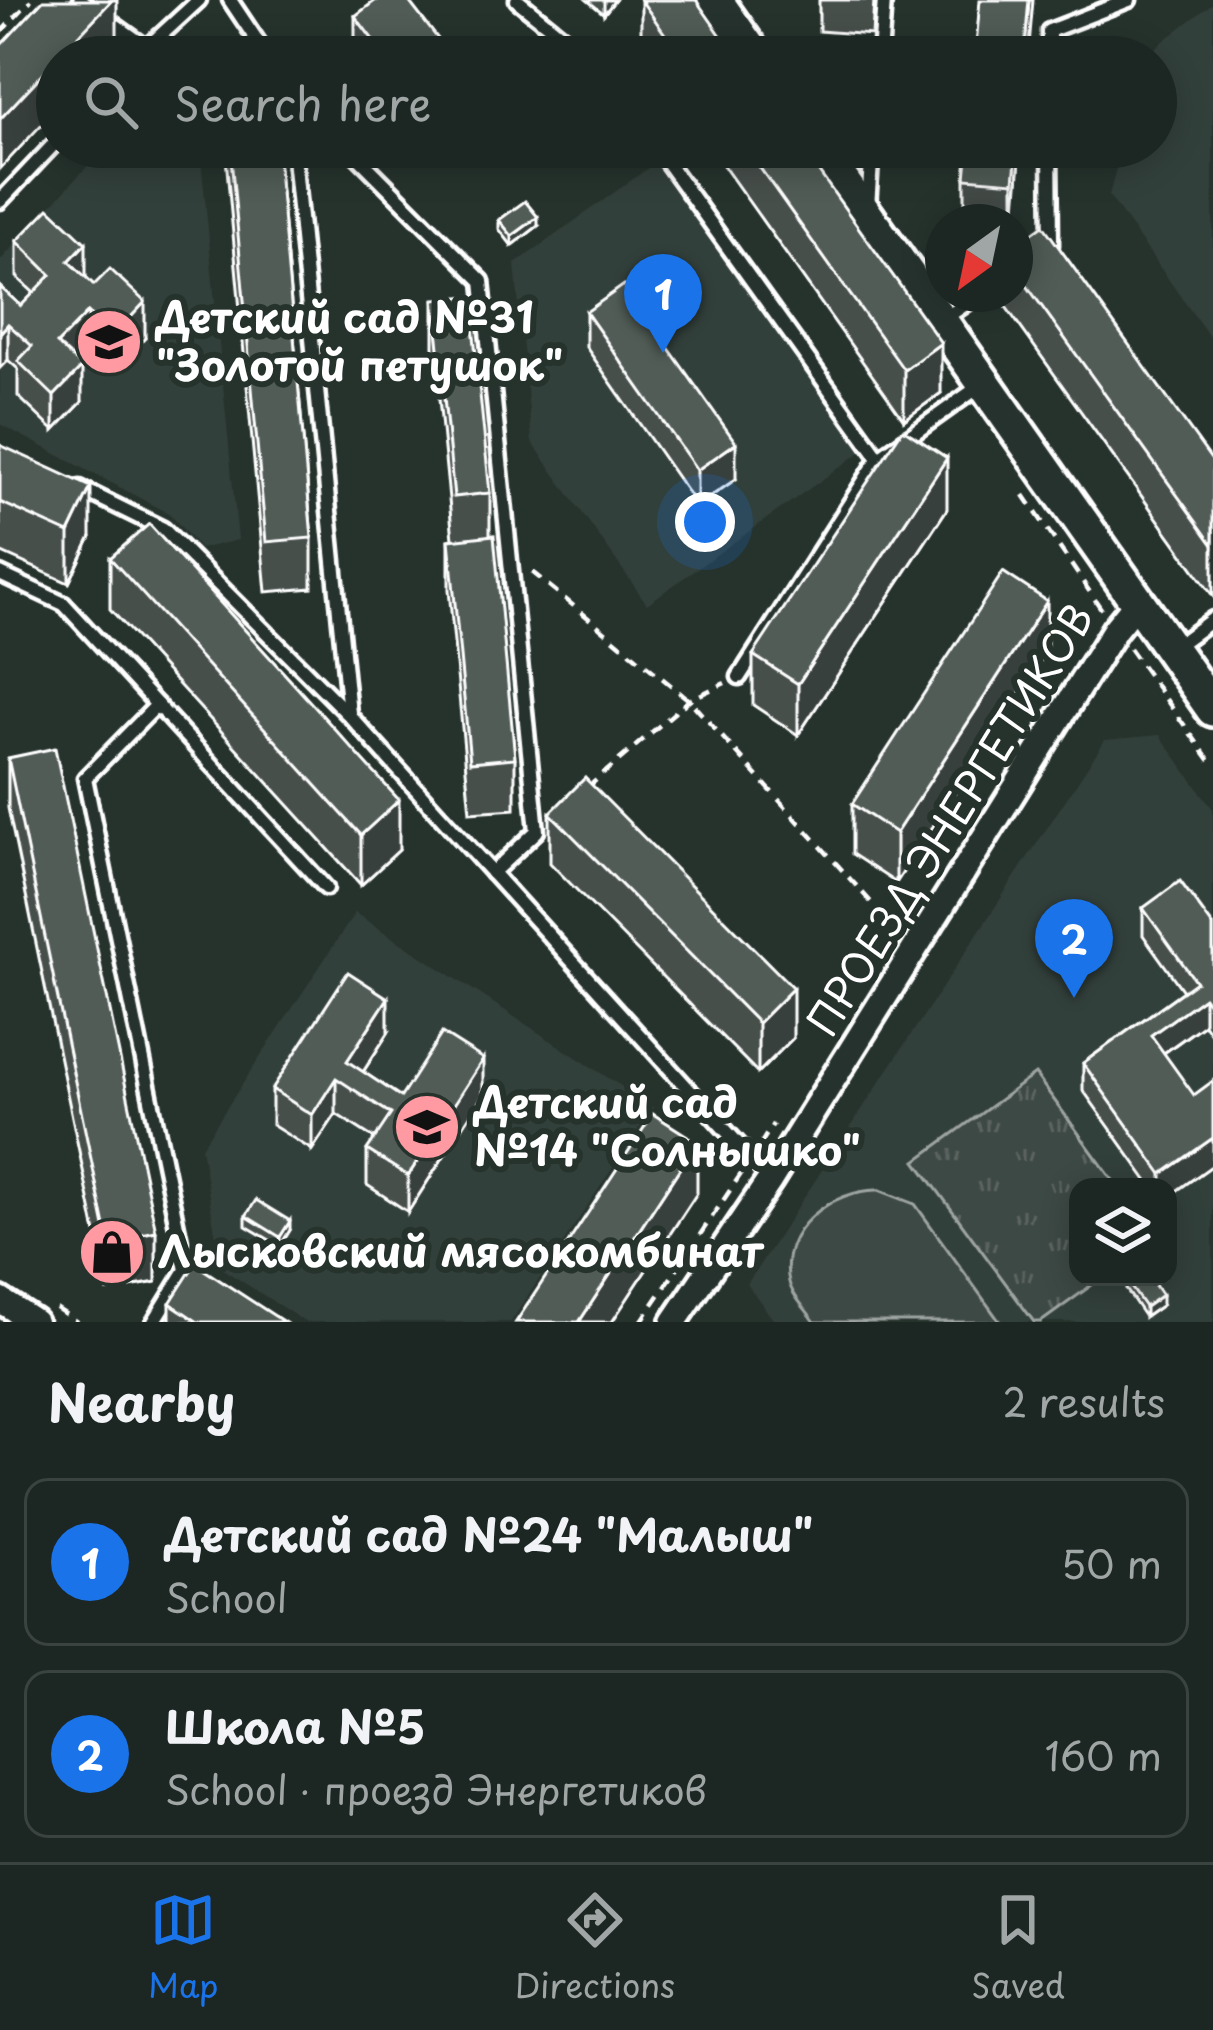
<!DOCTYPE html>
<html lang="en">
<head>
<meta charset="utf-8">
<style>
  body { margin:0; font-family:"Playpen Sans",sans-serif; background:#252e2a; color:#f1f3f6 }
  .controls { position:absolute; right:36px; bottom:36px; display:grid; overflow:hidden; border-radius:24px; box-shadow:0 6px 30px #0003 }
  .controls button { width:108px; height:108px; display:grid; place-items:center; padding:0; border:0; border-bottom:3px solid #3a4340; background:#1c2622; color:#f1f3f6; font:60px sans-serif }
  .compass { position:absolute; left:925px; top:204px; width:108px; height:108px; border-radius:50%; background:#1c2622; box-shadow:0 6px 30px #0003; rotate:213deg }
  .you { position:absolute; left:705px; top:522px; width:42px; height:42px; margin:-30px; border:9px solid #fff; border-radius:50%; background:#1a73e8; box-shadow:0 0 0 18px #1a73e833 }
  .badge { display:grid; place-items:center; width:78px; height:78px; border-radius:50%; background:#1a73e8; color:#fff; font-size:39px; font-weight:700 }
  .pin { position:absolute; translate:-50% -99px; filter:drop-shadow(0 3px 6px #0008) }
  .pin::after { content:''; position:absolute; top:63px; width:42px; height:36px; background:inherit; clip-path:polygon(0 0,100% 0,50% 100%) }
  .list { margin:0; padding:0; list-style:none }
  h2 { display:flex; justify-content:space-between; align-items:center; height:156px; margin:0; padding:0 48px; font-size:51px }
  h2 small { font-size:39px; font-weight:400; color:#a0a5a5 }
  .list li { display:grid; grid-template-columns:78px 1fr auto; gap:36px; align-items:center; box-sizing:border-box; height:168px; margin:0 24px 24px; padding:0 24px; border:3px solid #3a4340; border-radius:24px }
  .list b { display:block; font-size:45px; white-space:nowrap }
  .list p { margin:0; font-size:39px; white-space:nowrap; color:#a0a5a5 }
  .list em { font-size:39px; font-style:normal; color:#a0a5a5 }
  .icon { flex:none; width:66px; height:66px; fill:none; stroke:currentColor; stroke-width:2; stroke-linecap:round; stroke-linejoin:round }
  .map { position:relative; flex:none; width:1213px; height:1322px; overflow:hidden }
  .search { position:absolute; background:#1c2622; box-shadow:0 6px 30px #0003; left:36px; right:36px; top:36px; height:132px; display:flex; align-items:center; gap:30px; box-sizing:border-box; padding:0 42px; border-radius:66px; color:#a0a5a5; font-size:45px }
  .sheet { height:540px; background:#1c2622 }
  nav { display:flex; justify-content:space-around; align-items:center; box-sizing:border-box; height:168px; border-top:3px solid #3a4340; background:#1c2622; font-size:33px; color:#a0a5a5 }
  nav a { display:grid; justify-items:center; gap:6px }
  nav .on { color:#1a73e8 }
  .map>svg:first-child { display:block }
  .built { fill:#333f3a; fill-rule:evenodd }
  .grass { fill:url(#grass-tufts); stroke:#9ea4a2; stroke-width:3 }
  .pitch { fill:#3e4944; stroke:#9ea4a2; stroke-width:3 }
  .lines { fill:none; stroke-linecap:round; stroke-linejoin:round }
  .lane-casing { stroke:#fff; stroke-width:21 }
  .street-casing { stroke:#fff; stroke-width:33 }
  .secondary-casing { stroke:#fff; stroke-width:42 }
  .path { stroke:#fff; stroke-width:4.5; stroke-dasharray:12 9; stroke-linecap:butt }
  .lane { stroke:#26332d; stroke-width:12 }
  .street { stroke:#26332d; stroke-width:24 }
  .secondary { stroke:#26332d; stroke-width:33 }
  .wall { fill:#464f4b; stroke:#fff; stroke-width:3 }
  .shaded-wall { fill:#39403d; stroke:#fff; stroke-width:3 }
  .building { fill:#515c57; stroke:#fff; stroke-width:3 }
  .labels { text-anchor:middle; stroke-width:12; stroke-linejoin:round; paint-order:stroke }
  .poi-label { font-size:42px; font-weight:bold; fill:#fff; stroke:#26332d; text-anchor:start }
  .street-label { font-size:42px; fill:#fff; stroke:#26332d }
</style>
</head>
<body>
<div class="map">
<svg width="1213" height="1322" viewBox="0 0 1213 1322">
  <defs>
    <pattern id="grass-tufts" width="24" height="20" patternUnits="userSpaceOnUse" patternTransform="scale(3)"><rect width="24" height="20" fill="#3e4944"/><path d="M3 7l-1-3M5 7V3M7 7l1-3M15 17l-1-3M17 17v-4M19 17l1-3" fill="none" stroke="#5b6460"/></pattern>
  </defs>
  <rect width="100%" height="100%" fill="#26332d"/>
  <filter id="ink" filterUnits="userSpaceOnUse"><feTurbulence type="fractalNoise" baseFrequency=".00833" numOctaves="2"/><feDisplacementMap in="SourceGraphic" scale="24" xChannelSelector="R" yChannelSelector="G"/><feConvolveMatrix kernelMatrix="1 2 1 2 8 2 1 2 1" color-interpolation-filters="sRGB"/></filter>
  <g filter="url(#ink)">
    <g class="built">
      <path d="M1213,3V342L1109,196L1121,147H1156V57H1143Z"/>
      <path d="M105,147H200L238,540L200,549L170,514L0,424V261Z"/>
      <path d="M666,155L868,447L647,604L532,442L515,264Z"/>
      <path d="M1160,735L1213,809V1322H775L747,1284L1105,740ZM1078,1187H1168V1277H1078Z"/>
      <path d="M355,913L653,1107L511,1322H305L221,1268L201,1147Z"/>
    </g>
    <path class="grass" d="M1035,1074L1118,1187H1078V1277H1103L1041,1322H1034L916,1161Z"/>
    <path class="pitch" d="M879,1190L915,1204L1000,1322H815C807,1310 792,1296 789,1282C777,1230 833,1189 879,1190Z"/>
    <g class="lines">
      <g class="lane-casing">
        <g id="lane">
          <path d="M80,0L146,47"/>
          <path d="M230,0L268,57"/>
          <path d="M517,0L588,57"/>
          <path d="M137,57L199,0"/>
          <path d="M880,57L884,0"/>
          <path d="M1049,57V31L1129,0"/>
          <path d="M293,147L349,713"/>
          <path d="M348,147L482,281L537,831L492,873"/>
          <path d="M656,147L879,458"/>
          <path d="M0,201L57,141"/>
          <path d="M868,206L872,147"/>
          <path d="M1046,249L1051,245L1050,147"/>
          <path d="M941,321L980,294"/>
          <path d="M80,488L163,529L349,715L770,1179"/>
          <path d="M0,574L64,604L326,888"/>
          <path d="M1172,649L1213,619"/>
          <path d="M739,677L879,458L984,383"/>
          <path d="M154,1322L186,1270L85,778L157,705"/>
        </g>
      </g>
      <g class="street-casing">
        <g id="street">
          <path d="M0,1300L34,1322"/>
          <path d="M674,1322L770,1180L1115,629L1137,602"/>
        </g>
      </g>
      <g class="secondary-casing">
        <g id="secondary">
          <path d="M715,0L755,57"/>
          <path d="M818,147L1213,709"/>
        </g>
      </g>
      <g class="path">
        <path d="M0,33L31,0"/>
        <path d="M1024,495L1102,610"/>
        <path d="M532,572L689,700L897,931"/>
        <path d="M1129,648L1213,765"/>
        <path d="M587,788L689,700L725,683"/>
        <path d="M760,1145L773,1124"/>
        <path d="M56,1308L77,1322"/>
        <path d="M641,1322L741,1174"/>
      </g>
      <use href="#lane" class="lane"/>
      <use href="#street" class="street"/>
      <use href="#secondary" class="secondary"/>
    </g>
    <g class="wall">
      <path d="M587,0H615L604,14Z"/>
      <path d="M641,0L736,57H646L641,50Z"/>
      <path d="M819,0H874L872,35L819,31Z"/>
      <path d="M355,16L452,57H365L355,43Z"/>
      <path d="M225,147H277L312,538V588L266,592Z"/>
      <path d="M710,147H801L941,393L904,420Z"/>
      <path d="M1021,147L1015,222H965V178Z"/>
      <path d="M499,220L538,226L512,246L499,229Z"/>
      <path d="M17,241L86,277L145,338L113,371L88,347L75,360L82,402L54,431L18,396V369L8,360L0,287L21,306L34,293L17,277Z"/>
      <path d="M1015,246L1213,462V596L1004,304V294H1015Z"/>
      <path d="M434,299L490,493V536L515,758V809L470,812L449,590V540L453,539L434,349Z"/>
      <path d="M586,312L736,479L697,506L586,347Z"/>
      <path d="M0,445L91,537L69,583L0,552Z"/>
      <path d="M947,509L798,735L753,705V655Z"/>
      <path d="M110,558L399,850L361,885L110,609Z"/>
      <path d="M1047,651L896,883L852,854V804Z"/>
      <path d="M8,758L156,1282L108,1291L8,808Z"/>
      <path d="M550,813L793,1038L758,1073L550,863Z"/>
      <path d="M1143,908L1213,926V1037L1204,1024L1164,1053L1168,1187H1152L1083,1090V1063L1183,991L1143,935Z"/>
      <path d="M388,1033L363,1072L401,1097L483,1095L408,1212L367,1185V1150L375,1139L336,1114L312,1150L272,1125V1089Z"/>
      <path d="M246,1216L290,1230L280,1246L246,1226Z"/>
      <path d="M1126,1280L1162,1305L1145,1317L1126,1289Z"/>
      <path d="M170,1303L284,1322H170Z"/>
    </g>
    <g class="shaded-wall">
      <path d="M112,0H117V44L105,57H58Z"/>
      <path d="M604,0H615L604,14Z"/>
      <path d="M1029,0H1033L1028,57H1024Z"/>
      <path d="M57,58V108L0,169V119Z"/>
      <path d="M1017,147H1021L1014,222V182Z"/>
      <path d="M538,217V226L512,246V236Z"/>
      <path d="M86,243V279L69,261Z"/>
      <path d="M145,302V338L113,371V336Z"/>
      <path d="M88,312V347L57,379V344Z"/>
      <path d="M8,324V360L0,368V333Z"/>
      <path d="M941,343V393L904,420V370Z"/>
      <path d="M82,367V402L54,431V396Z"/>
      <path d="M736,443V479L697,506V470Z"/>
      <path d="M947,458V509L798,735V684Z"/>
      <path d="M91,487V537L69,583V533Z"/>
      <path d="M1047,601V651L896,883V833Z"/>
      <path d="M399,800V850L361,885V835Z"/>
      <path d="M793,988V1038L758,1073V1023Z"/>
      <path d="M1204,997V1024L1151,1062V1035Z"/>
      <path d="M388,998V1033L352,1089L347,1061Z"/>
      <path d="M483,1059V1095L408,1212V1176Z"/>
      <path d="M336,1078V1114L312,1150V1115Z"/>
      <path d="M1213,1138V1165L1168,1197V1187H1162V1174Z"/>
      <path d="M697,1142V1193L612,1322H579Z"/>
      <path d="M290,1221V1230L280,1246V1237Z"/>
      <path d="M156,1231V1282L108,1291V1241Z"/>
      <path d="M1162,1295V1305L1145,1317V1307Z"/>
    </g>
    <g class="building">
      <path d="M43,0H112L0,119V46Z"/>
      <path d="M376,0H408L452,57H386L355,16Z"/>
      <path d="M641,0H696L736,57H681Z"/>
      <path d="M980,0H1029L1024,57H975Z"/>
      <path d="M268,50L269,57H222V54Z"/>
      <path d="M230,147H277L312,538L266,542Z"/>
      <path d="M745,147H801L941,343L904,370Z"/>
      <path d="M968,147H1017L1014,182L965,178Z"/>
      <path d="M525,201L538,217L512,236L499,220Z"/>
      <path d="M49,208L86,243L69,261L94,285L110,269L145,302L113,336L88,312L57,344L82,367L54,396L18,361L32,346L8,324L0,333V287L21,306L51,275L17,241Z"/>
      <path d="M1043,225L1213,462V545L1015,269V246Z"/>
      <path d="M624,285L736,443L697,470L586,312Z"/>
      <path d="M470,296L490,493L454,497L434,299Z"/>
      <path d="M903,429L947,458L798,684L753,655Z"/>
      <path d="M0,445L91,487L69,533L0,502Z"/>
      <path d="M149,524L399,800L361,835L110,558Z"/>
      <path d="M494,535L515,758L470,762L449,540Z"/>
      <path d="M1003,572L1047,601L896,833L852,804Z"/>
      <path d="M55,748L156,1231L108,1241L8,758Z"/>
      <path d="M585,778L793,988L758,1023L550,813Z"/>
      <path d="M1180,881L1213,926V1010L1204,997L1151,1035L1194,1095L1213,1081V1138L1162,1174L1083,1063L1196,982L1143,908Z"/>
      <path d="M348,972L388,998L347,1061L401,1097L442,1033L483,1059L408,1176L367,1150L391,1114L336,1078L312,1115L272,1089Z"/>
      <path d="M653,1114L697,1142L579,1322H516Z"/>
      <path d="M256,1200L290,1221L280,1237L246,1216Z"/>
      <path d="M195,1264L284,1322H198L170,1303Z"/>
      <path d="M1130,1277H1149L1162,1295L1145,1307L1126,1280Z"/>
    </g>
  </g>
  <defs>
    <g id="school-disc" transform="scale(3.45)"><circle r="9.5" fill="#ff9aa2" stroke="#26332d"/><path d="M0-5L7-2L0 1L-7-2ZM-4 1L0 2.5L4 1V4Q0 6-4 4Z" fill="#111"/></g>
    <g id="shop-disc" transform="scale(3.45)"><circle r="9.5" fill="#ff9aa2" stroke="#26332d"/><path d="M-5-2.5h2.3a2.7 3.5 0 0 1 5.4 0H5L5.5 6h-11ZM-1.5-2.5h3a1.5 2.3 0 0 0-3 0Z" fill="#111"/></g>
  </defs>
  <g fill-rule="evenodd">
    <use href="#school-disc" x="109" y="342"/>
    <use href="#school-disc" x="427" y="1127"/>
    <use href="#shop-disc" x="112" y="1252"/>
  </g>
  <g class="labels">
    <g class="poi-label">
      <text x="156" y="333">Детский сад №31<tspan x="156" dy="48">"Золотой петушок"</tspan></text>
      <text x="474" y="1118">Детский сад<tspan x="474" dy="48">№14 "Солнышко"</tspan></text>
      <text x="158" y="1267">Лысковский мясокомбинат</text>
    </g>
    <g class="street-label">
      <text transform="translate(951 820) rotate(-58)" y="15">ПРОЕЗД ЭНЕРГЕТИКОВ</text>
    </g>
  </g>
</svg>
<div class="controls">
<button><svg class="icon" aria-label="layers" viewBox="0 0 24 24"><path d="M12 4l9 5-9 5-9-5zM3 14l9 5 9-5"/></svg></button>
</div>
<svg class="compass" viewBox="-18 -18 36 36"><path d="M0-13l5 13h-10z" fill="#e53935"/><path d="M0 13l5-13h-10z" fill="#a0a5a5"/></svg>
<div class="you"></div>
<div class="pin badge" style="left:663px;top:353px">1</div>
<div class="pin badge" style="left:1074px;top:998px">2</div>
<div class="search"><svg class="icon" aria-label="search" viewBox="0 0 24 24"><circle cx="10" cy="10" r="6"/><path d="M15 15l6 6"/></svg>Search here</div>
</div>
<section class="sheet">
<h2>Nearby<small>2 results</small></h2>
<ul class="list">
<li><span class="badge">1</span><div><b>Детский сад №24 &quot;Малыш&quot;</b><p>School</p></div><em>50 m</em></li>
<li><span class="badge">2</span><div><b>Школа №5</b><p>School · проезд Энергетиков</p></div><em>160 m</em></li>
</ul>
</section>
<nav>
<a class="on"><svg class="icon" aria-label="map" viewBox="0 0 24 24"><path d="M3 6l6-2 6 2 6-2v14l-6 2-6-2-6 2zM9 4v14M15 6v14"/></svg>Map</a>
<a><svg class="icon" aria-label="directions" viewBox="0 0 24 24"><path d="M12 3l9 9-9 9-9-9zM9 14v-3h6M13 9l2 2-2 2"/></svg>Directions</a>
<a><svg class="icon" aria-label="saved" viewBox="0 0 24 24"><path d="M7 4h10v16l-5-4-5 4z"/></svg>Saved</a>
</nav>
</body>
</html>
